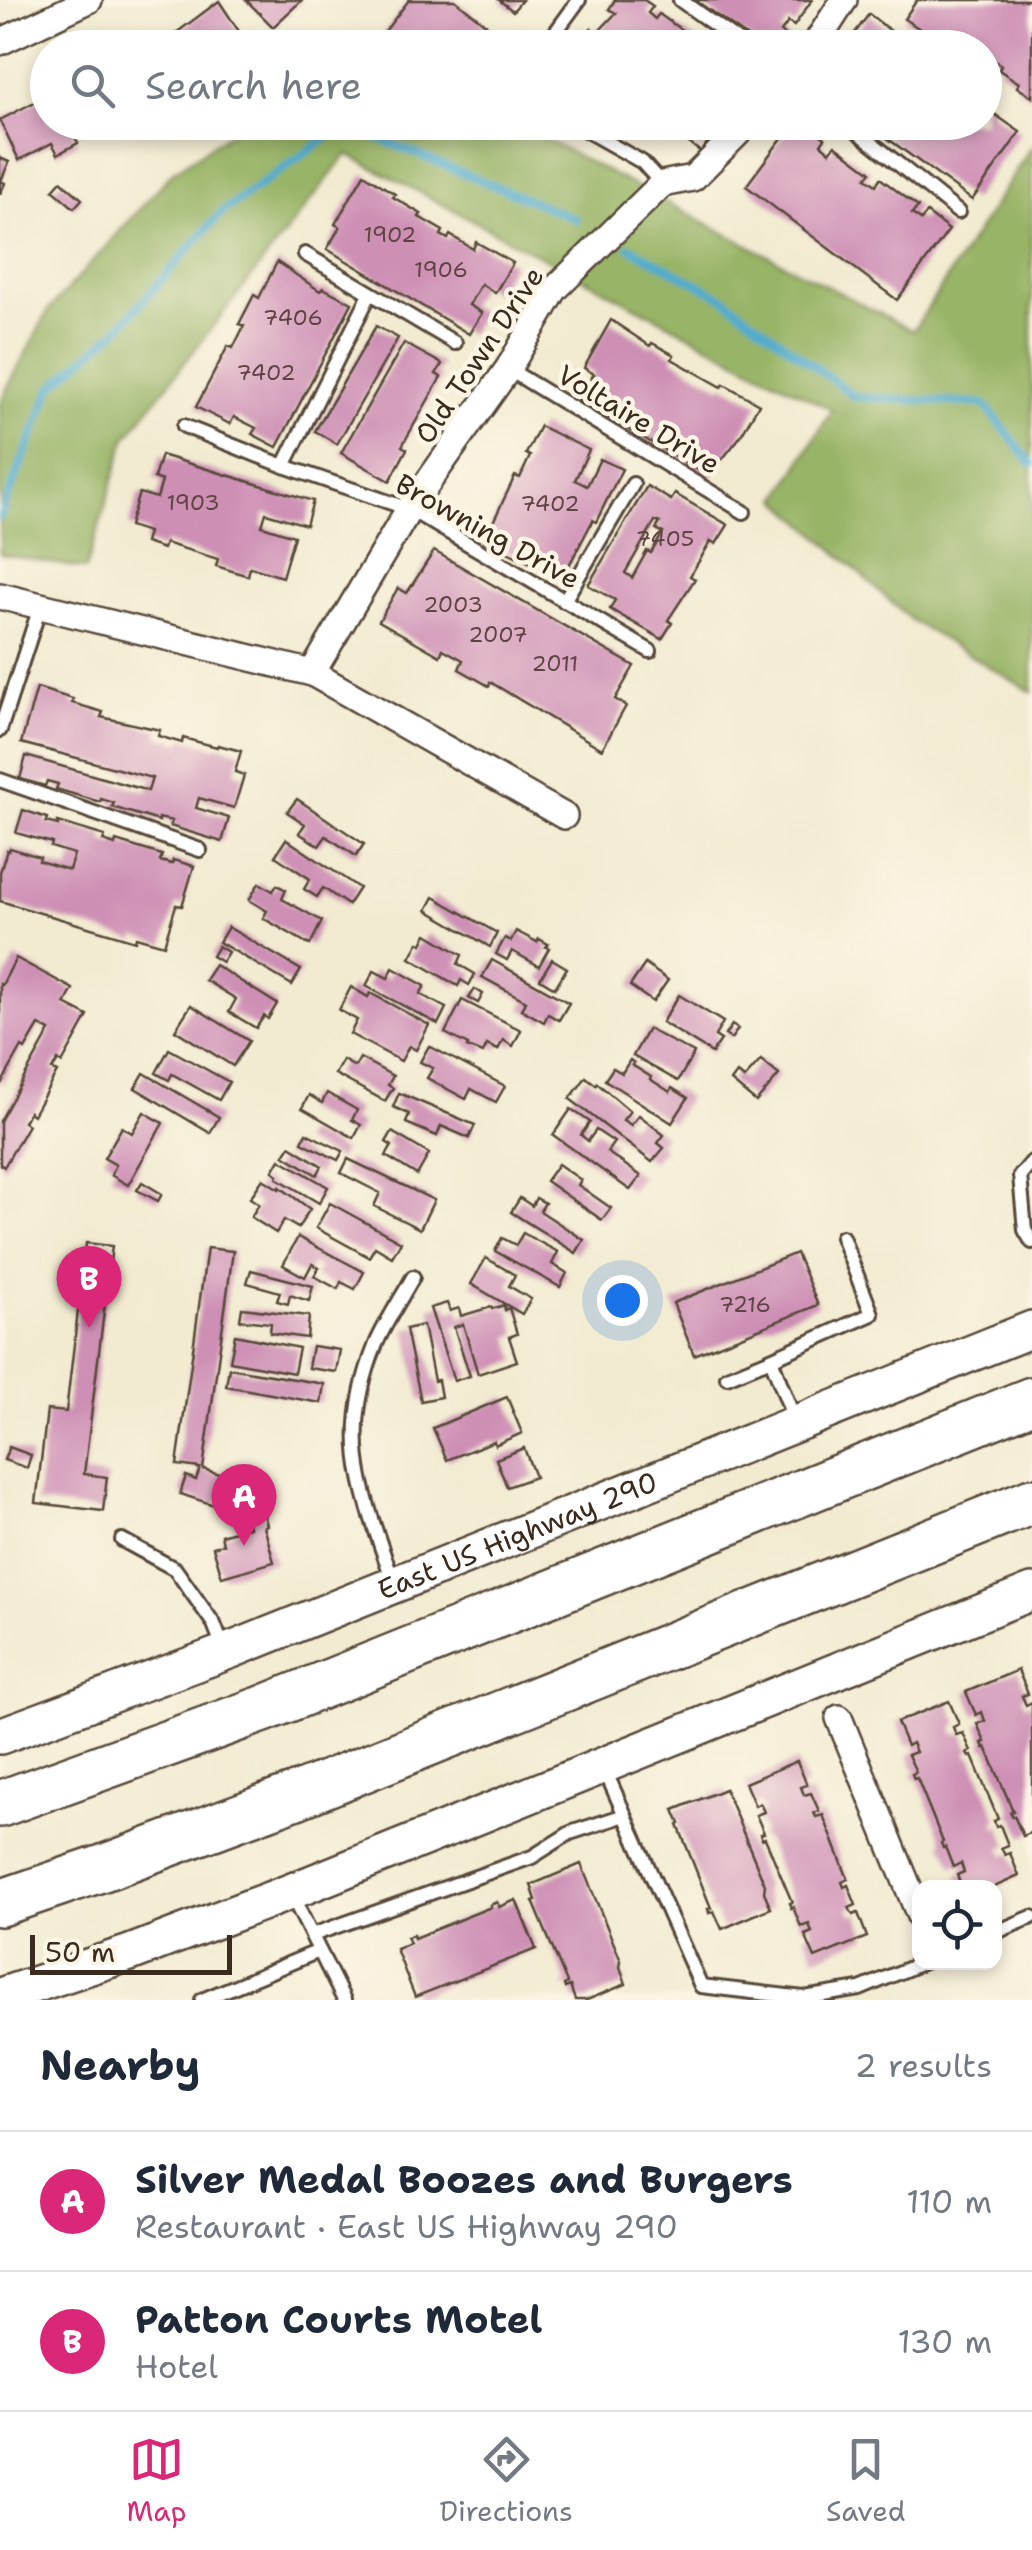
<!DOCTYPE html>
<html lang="en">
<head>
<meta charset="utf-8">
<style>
  body { margin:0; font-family:"Shantell Sans",sans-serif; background:#f2f2f3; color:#1f2937 }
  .controls { position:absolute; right:30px; bottom:30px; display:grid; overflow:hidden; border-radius:20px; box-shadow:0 5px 15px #0003 }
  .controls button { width:90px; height:90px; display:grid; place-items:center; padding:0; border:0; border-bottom:2px solid #e0e1e3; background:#fff; color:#1f2937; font:50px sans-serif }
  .scale { position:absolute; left:30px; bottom:25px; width:202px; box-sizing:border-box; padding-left:10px; border:5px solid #3b2a1e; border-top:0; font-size:28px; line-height:35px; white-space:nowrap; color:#3b2a1e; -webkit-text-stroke:8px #fcf5e5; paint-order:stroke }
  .you { position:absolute; left:622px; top:1300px; width:35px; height:35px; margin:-25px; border:8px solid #fff; border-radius:50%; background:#1a73e8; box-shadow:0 0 0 15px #1a73e833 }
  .badge { display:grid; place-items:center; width:65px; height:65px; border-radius:50%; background:#db2777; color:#fff; font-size:32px; font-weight:700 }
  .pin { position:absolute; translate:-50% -82px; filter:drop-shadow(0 2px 5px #0008) }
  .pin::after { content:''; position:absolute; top:52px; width:35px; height:30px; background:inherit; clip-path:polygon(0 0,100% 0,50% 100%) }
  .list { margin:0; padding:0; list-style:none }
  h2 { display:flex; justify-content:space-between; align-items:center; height:130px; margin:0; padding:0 40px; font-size:42px }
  h2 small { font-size:32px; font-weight:400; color:#747a83 }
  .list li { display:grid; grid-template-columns:65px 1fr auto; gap:30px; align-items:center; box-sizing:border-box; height:140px; padding:0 40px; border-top:2px solid #e0e1e3 }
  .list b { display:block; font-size:38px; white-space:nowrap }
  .list p { margin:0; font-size:32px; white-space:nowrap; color:#747a83 }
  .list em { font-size:32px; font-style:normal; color:#747a83 }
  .icon { flex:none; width:55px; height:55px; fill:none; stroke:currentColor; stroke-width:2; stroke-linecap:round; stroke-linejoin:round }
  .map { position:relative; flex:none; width:1032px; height:2000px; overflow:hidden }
  .search { position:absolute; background:#fff; box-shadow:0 5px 15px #0003; left:30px; right:30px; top:30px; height:110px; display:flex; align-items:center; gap:25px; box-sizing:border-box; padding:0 35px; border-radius:55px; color:#747a83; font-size:38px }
  .sheet { height:410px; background:#fff }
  nav { display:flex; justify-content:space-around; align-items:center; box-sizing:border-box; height:140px; border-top:2px solid #e0e1e3; background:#fff; font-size:28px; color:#747a83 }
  nav a { display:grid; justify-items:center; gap:5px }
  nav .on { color:#db2777 }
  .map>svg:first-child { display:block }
  .forest { fill:#98b466; stroke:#6a6f42; stroke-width:2.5 }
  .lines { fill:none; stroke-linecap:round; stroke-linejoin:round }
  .stream { stroke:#51accf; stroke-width:8 }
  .building { fill:#ce8fb5; fill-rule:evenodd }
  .service-casing { stroke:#564739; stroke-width:18 }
  .minor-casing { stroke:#564739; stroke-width:30 }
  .secondary-casing { stroke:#564739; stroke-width:40 }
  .motorway-casing { stroke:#564739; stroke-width:50 }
  .service { stroke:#fff; stroke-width:12 }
  .minor { stroke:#fff; stroke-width:25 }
  .secondary { stroke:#fff; stroke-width:35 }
  .motorway { stroke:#fff; stroke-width:45 }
  .labels { text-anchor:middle; stroke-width:9; stroke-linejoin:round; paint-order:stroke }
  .number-label { font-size:22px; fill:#604344 }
  .street-label { font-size:28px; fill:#3b2a1e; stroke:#fcf5e5 }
</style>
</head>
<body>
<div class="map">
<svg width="1032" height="2000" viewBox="0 0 1032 2000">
  <rect width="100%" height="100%" fill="#fcf5e5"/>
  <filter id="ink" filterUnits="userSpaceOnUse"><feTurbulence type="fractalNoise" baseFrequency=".01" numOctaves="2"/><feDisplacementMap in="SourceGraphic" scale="20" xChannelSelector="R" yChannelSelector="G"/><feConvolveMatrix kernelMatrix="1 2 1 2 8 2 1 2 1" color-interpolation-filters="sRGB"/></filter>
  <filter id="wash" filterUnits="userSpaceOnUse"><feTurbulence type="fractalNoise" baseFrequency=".0048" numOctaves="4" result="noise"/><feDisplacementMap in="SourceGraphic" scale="40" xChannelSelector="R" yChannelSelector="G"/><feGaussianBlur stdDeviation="2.25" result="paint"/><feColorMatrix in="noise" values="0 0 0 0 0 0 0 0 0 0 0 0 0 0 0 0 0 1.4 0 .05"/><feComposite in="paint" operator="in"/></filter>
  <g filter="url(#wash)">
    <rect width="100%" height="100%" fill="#f2ebd1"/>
    <path class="forest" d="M244,123H514L913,331L1032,146V692L912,621L778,499L832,410L347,154L126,438L86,569L0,554V402L49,310L173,172Z"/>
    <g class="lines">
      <g class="stream">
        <path d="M629,247L724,298L855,397L984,404L1032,464"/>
        <path d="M0,517L52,387L117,330L222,212L345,125L576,219"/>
      </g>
    </g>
    <g id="blocks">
      <g class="building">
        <path d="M246,0H302L273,27Z"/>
        <path d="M409,0H455L501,36L492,48H474L462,39L455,48H407L403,44L399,48L382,35Z"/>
        <path d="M499,0H522L513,11Z"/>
        <path d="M615,0H644L653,6L648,13L655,19L659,14L707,48H577L591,28L597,33L616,13L609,9Z"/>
        <path d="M695,0H812L794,26L788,22L781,32L789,38L782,48H763Z"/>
        <path d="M917,0H1032V97L1017,87L1019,83L999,70L1001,65L990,58L988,61L984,58V48H949L939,41L942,35L936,31L933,37L904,19Z"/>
        <path d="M219,1L250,48H174L168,39Z"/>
        <path d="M869,14L883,25L914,48H849L846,45Z"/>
        <path d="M48,95V122H83L85,126L73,133L78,143L58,154L52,143L19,160L0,120Z"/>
        <path d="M984,101L993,107L990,111L1020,132L972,200L865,122H984Z"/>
        <path d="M649,122H721L701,152L678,135L675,140Z"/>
        <path d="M794,122H805L825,138L821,144L830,152L835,145L871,172L866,178L876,185L880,178L918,207L912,214L921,220L927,213L949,230L897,300L746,186Z"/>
        <path d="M0,158L9,162L1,181L5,183L0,194Z"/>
        <path d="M364,174L395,194L393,197L421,214L419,217L443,231L441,235L448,239L450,235L473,249L476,242L513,263L495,293L481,284L469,305L482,313L469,334L327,249L340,227L335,224Z"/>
        <path d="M61,181L82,199L74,208L53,190Z"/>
        <path d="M277,262L320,291L323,288L352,303L277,447L252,434L256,428L234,417L230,424L196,407L228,346L233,348L244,326L239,324L254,295L259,298Z"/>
        <path d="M611,320L650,346L652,343L674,355L672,359L722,387L724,384L759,404L740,437L709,476L578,400L594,374L584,368Z"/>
        <path d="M376,326L398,338L337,444L315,431Z"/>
        <path d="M404,343L442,364L436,374L441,377L402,446L407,449L390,481L341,453Z"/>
        <path d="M540,426L589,450L575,480L587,486L600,459L622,469L596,522L593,520L566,571L544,560L541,566L533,564L484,541L515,476L520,478L530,456L526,454Z"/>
        <path d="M161,455L313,501L306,525L266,513L262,526L294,536L282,577L250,567L248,576L216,566L218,559L165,543L163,549L145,543L148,532L129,526L139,493L157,498L162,481L154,478Z"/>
        <path d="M647,486L671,500L675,494L728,525L716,544L711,541L690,576L695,579L668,620L672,623L662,639L610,609L615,600L588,585ZM655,521L660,523L656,529L663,533L651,553L647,551L632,578L625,573Z"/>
        <path d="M434,551L634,666L615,699L626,706L602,749L490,682L489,686L459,669L463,660L443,649L440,656L379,621L398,588L407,593Z"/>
        <path d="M37,688L73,699L72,703L103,712L101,717L160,730L158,736L182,743L183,738L217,747L218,745L241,751L235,772L244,775L234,808L199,798L196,808L229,818L222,842L170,826L172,821L159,818V821L112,807L114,803L101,799L100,802L56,789L58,784L47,781L45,786L20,779L26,756L148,791L152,778L21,743Z"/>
        <path d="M297,799L364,844L356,856L326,836L319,846L299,833L305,824L287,812Z"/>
        <path d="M23,810L47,818L46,822L58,825V822L105,836L103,841L115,845L116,841L162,855L160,861L172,864L173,860L194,866L182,906L176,905L164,945L136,937L135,941L0,901V872L7,850L9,851L10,848L40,857L39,861L69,870L74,854L51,847L52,843L16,833Z"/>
        <path d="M286,839L359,888L348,905L323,888L317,897L304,889L310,879L275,856Z"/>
        <path d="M259,883L273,891L277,885L286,890L282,899L322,921L310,945L263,918L267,911L249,900Z"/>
        <path d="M434,897L497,933L490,947L427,910Z"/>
        <path d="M228,927L301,970L292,985L219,942Z"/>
        <path d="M516,931L537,942L539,939L548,944L546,947L549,948L539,966L512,951L507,960L496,954L505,938L511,941Z"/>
        <path d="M427,934L462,955L458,964L475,974L469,985L461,980L458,986L410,958L419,942L422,944Z"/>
        <path d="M218,946L228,952L222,962L212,956Z"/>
        <path d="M16,958L73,989L65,1004L88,1016L62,1063L58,1060L52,1070L57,1072L33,1115L29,1112L24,1122L28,1125L4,1167L0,1164V1121L50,1031L39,1025L25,1049L22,1047L0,1086V984L2,985Z"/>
        <path d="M552,959L567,968L555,988L540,979Z"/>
        <path d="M492,960L569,1003L559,1020L548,1014L544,1022L521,1009L526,1001L482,977Z"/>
        <path d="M645,964L668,980L653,1002L630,986Z"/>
        <path d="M215,965L277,1004L268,1019L264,1016L256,1028L229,1012L236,999L205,980Z"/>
        <path d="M393,968L425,986L420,994L446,1008L438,1024L366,986L374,971L388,978Z"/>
        <path d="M351,987L368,997L370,993L429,1025L416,1050L409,1046L401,1061L350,1034L357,1020L339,1010Z"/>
        <path d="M475,989L483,994L478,1003L469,998Z"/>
        <path d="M679,995L723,1022L715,1036L721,1040L712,1053L662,1022Z"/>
        <path d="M462,1000L521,1030L513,1046L503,1040L498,1050L487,1045L483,1053L467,1047L468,1045L445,1033Z"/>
        <path d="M191,1005L249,1041L233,1066L175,1030Z"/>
        <path d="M732,1025L738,1029L731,1039L725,1035Z"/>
        <path d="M648,1029L694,1053L678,1081L633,1056Z"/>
        <path d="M429,1046L505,1086L496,1102L471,1089L466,1099L427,1078L433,1068L420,1062Z"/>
        <path d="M169,1049L229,1082L219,1100L172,1074L169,1080L156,1073Z"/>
        <path d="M360,1058L393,1076L388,1085L393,1088L385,1101L335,1074L343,1060L355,1067Z"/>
        <path d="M630,1060L634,1063L632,1065L651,1077L650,1079L670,1092L672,1088L688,1098L672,1123L605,1080L613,1068L622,1073Z"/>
        <path d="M761,1060L779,1075L756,1102L731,1081L737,1073L744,1079Z"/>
        <path d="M144,1073L219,1117L210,1133L135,1088Z"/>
        <path d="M586,1077L596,1085L597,1083L630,1111L623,1120L631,1125L639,1115L664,1135L658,1143L664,1148L652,1162L570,1099Z"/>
        <path d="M327,1093L357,1110L352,1120L361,1125L354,1138L302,1108L309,1095L322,1103Z"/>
        <path d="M399,1093L475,1125L469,1138L441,1126L437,1136L406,1123L409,1114L393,1107Z"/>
        <path d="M571,1109L590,1122L581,1135L588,1141L596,1130L614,1142L607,1152L641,1176L630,1190L553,1135Z"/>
        <path d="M144,1112L163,1123L128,1185L111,1175L116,1165L104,1158L122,1127L132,1133Z"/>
        <path d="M392,1132L429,1154L417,1175L386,1156L392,1146L386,1142Z"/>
        <path d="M306,1133L343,1151L338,1160L302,1142Z"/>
        <path d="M290,1146L322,1166L317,1175L284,1155Z"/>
        <path d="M280,1159L328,1187L319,1203L277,1178L278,1175L273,1171Z"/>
        <path d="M348,1159L434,1200L420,1229L374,1206L380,1193L341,1173Z"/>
        <path d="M558,1164L581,1180L578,1185L611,1208L602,1220L546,1181Z"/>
        <path d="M263,1179L279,1189L280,1187L310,1209L298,1228L284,1220L276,1233L251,1217L259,1204L250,1198Z"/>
        <path d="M142,1182L162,1194L158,1201L137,1190Z"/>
        <path d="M520,1198L532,1206L536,1198L545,1203L540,1211L584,1240L576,1253L511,1212Z"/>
        <path d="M330,1203L401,1242L392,1257L375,1247L369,1257L316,1228Z"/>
        <path d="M523,1233L558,1252L552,1264L567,1273L560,1287L495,1251L502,1238L516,1245Z"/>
        <path d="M298,1237L364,1272L355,1289L341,1282L338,1289L314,1276L319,1268L312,1264L305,1277L283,1265Z"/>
        <path d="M86,1243L112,1246L84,1474L107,1477L103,1511L36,1503L47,1410L66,1412Z"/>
        <path d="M207,1248L233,1251L203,1469L226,1476L217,1506L180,1494L186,1476L196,1480L200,1468L177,1465Z"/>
        <path d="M796,1253L818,1305L694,1355L673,1303Z"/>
        <path d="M486,1258L515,1275L509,1286L531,1299L522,1314L471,1284Z"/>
        <path d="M251,1270L313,1286L309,1301L290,1295L288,1304L277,1301L280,1292L247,1283Z"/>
        <path d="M447,1303L450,1311L459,1308L461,1316L491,1307L492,1309L504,1305L505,1310L509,1308L517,1334L509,1337L517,1361L478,1374L463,1324L454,1327L470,1376L454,1381L430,1308Z"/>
        <path d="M242,1308L309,1316L307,1338L270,1333L271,1323L240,1320Z"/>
        <path d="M423,1325L434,1381L438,1380L441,1397L421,1401L406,1329Z"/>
        <path d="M235,1335L299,1348L294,1373L230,1361Z"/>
        <path d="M312,1346L340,1350L336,1372L308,1368Z"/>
        <path d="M229,1368L324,1384L321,1403L226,1386Z"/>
        <path d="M507,1397L522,1433L495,1445L494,1441L447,1460L433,1428Z"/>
        <path d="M9,1447L31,1455L27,1468L4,1460Z"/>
        <path d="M524,1448L535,1477L507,1487L496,1459Z"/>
        <path d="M264,1514L267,1525L264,1526L274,1562L222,1577L213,1547L223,1544L221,1535L249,1527L247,1519Z"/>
        <path d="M1018,1670L1028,1694L1022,1696L1026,1705L1032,1702V1832L1023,1836L1014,1816L1012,1817L1010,1812L1013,1811L986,1747L984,1748L982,1743L985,1742L977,1724L985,1721L982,1712L976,1715L966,1692Z"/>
        <path d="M949,1701L959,1724L953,1727L956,1735L963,1733L971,1751L967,1753L969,1757L972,1756L998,1819L994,1821L996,1827L1000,1825L1008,1845L1001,1848L1005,1855L1010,1853L1019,1876L992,1888H962L957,1875L964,1872L961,1863L953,1867L945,1847L943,1848L941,1843L943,1842L917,1778L914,1779L912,1774L916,1772L908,1755L916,1752L912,1743L907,1746L897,1722Z"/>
        <path d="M797,1761L807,1785L801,1787L804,1795L811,1793L819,1811L814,1813L816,1817L823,1815L848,1879L842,1882L844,1887L848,1885L856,1905L849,1908L853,1915L858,1913L867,1937L815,1958L805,1935L812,1932L809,1924L801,1927L793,1907L791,1908L789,1903L792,1902L765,1838L762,1839L760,1834L764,1833L756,1815L764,1812L760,1803L755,1806L745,1783Z"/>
        <path d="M725,1789L765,1885L764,1892L771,1908L722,1929L714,1911L709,1913L708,1909L711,1908L678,1825L680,1824L674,1810Z"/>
        <path d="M581,1864L621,1961L620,1967L626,1984L587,2000H575L570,1986L565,1988L564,1985L567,1983L533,1901L536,1900L531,1885Z"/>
        <path d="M516,1900L536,1949L415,1997L396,1949L410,1943L407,1937L413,1935L414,1938L491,1907L490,1905L497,1902L499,1907Z"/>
      </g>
    </g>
  </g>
  <g filter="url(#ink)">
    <use href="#blocks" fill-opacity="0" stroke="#564739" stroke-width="2.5"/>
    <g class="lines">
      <g class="service-casing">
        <g id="service">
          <path d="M680,0L747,48"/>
          <path d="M544,48L579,0"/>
          <path d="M571,122L642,162L662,184"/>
          <path d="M846,122L958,212"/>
          <path d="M305,254L455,343"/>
          <path d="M508,369L744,512"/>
          <path d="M184,426L284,466L409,509L650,651"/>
          <path d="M284,466L370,294"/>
          <path d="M564,601L633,484"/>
          <path d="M0,730L40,607"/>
          <path d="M0,780L200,850"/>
          <path d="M1032,1162L1020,1176L1025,1230L1032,1242"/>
          <path d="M727,1377L771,1359"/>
          <path d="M795,1421L771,1359L872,1314L842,1237"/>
          <path d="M122,1540L175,1569L214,1624L224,1650"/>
          <path d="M393,1581C362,1491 338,1438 376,1344C386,1321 401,1299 413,1277"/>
          <path d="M604,1768L701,1986L804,1998L860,1989L924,1962"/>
          <path d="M291,1894L344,2000"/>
          <path d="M994,1933L1032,1917"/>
          <path d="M312,1935L532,1857L570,1833L625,1815"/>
          <path d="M202,2000L319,1951"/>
        </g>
      </g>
      <g class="minor-casing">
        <g id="minor">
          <path d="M0,42L89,0"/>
          <path d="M813,48L844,0"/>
          <path d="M0,596L312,673L564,816"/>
          <path d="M312,673L409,509L508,369L555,289L662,184L693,178L749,122"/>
          <path d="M839,1718L920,1916"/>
        </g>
      </g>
      <g class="secondary-casing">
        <g id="secondary">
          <path id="s1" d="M0,1736L234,1649L1032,1329"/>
          <path d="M0,1996L130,1953L290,1892L1032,1592"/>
        </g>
      </g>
      <g class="motorway-casing">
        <g id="motorway">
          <path d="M0,1804L263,1709L1032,1400"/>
          <path d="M0,1903L103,1868L296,1796L1032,1501"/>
        </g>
      </g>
      <use href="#service" class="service"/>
      <use href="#minor" class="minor"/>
      <use href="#secondary" class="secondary"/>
      <use href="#motorway" class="motorway"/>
    </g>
  </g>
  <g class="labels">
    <g class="number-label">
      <text x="390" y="242">1902</text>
      <text x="441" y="277">1906</text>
      <text x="293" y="325">7406</text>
      <text x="266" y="380">7402</text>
      <text x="193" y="510">1903</text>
      <text x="550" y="511">7402</text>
      <text x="665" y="546">7405</text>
      <text x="453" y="612">2003</text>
      <text x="498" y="642">2007</text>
      <text x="555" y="671">2011</text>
      <text x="745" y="1312">7216</text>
    </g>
    <g class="street-label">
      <text transform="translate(479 355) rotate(-56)" y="10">Old Town Drive</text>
      <text transform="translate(639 419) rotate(31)" y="10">Voltaire Drive</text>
      <text transform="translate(488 531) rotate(29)" y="10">Browning Drive</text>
      <text dy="10" stroke="none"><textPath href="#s1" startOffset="555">East US Highway 290</textPath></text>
    </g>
  </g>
</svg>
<div class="controls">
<button><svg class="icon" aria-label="locate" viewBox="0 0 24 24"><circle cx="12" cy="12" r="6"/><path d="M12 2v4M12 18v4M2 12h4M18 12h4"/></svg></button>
</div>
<div class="scale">50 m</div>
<div class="you"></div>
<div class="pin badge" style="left:244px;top:1546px">A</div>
<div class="pin badge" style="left:89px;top:1328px">B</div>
<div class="search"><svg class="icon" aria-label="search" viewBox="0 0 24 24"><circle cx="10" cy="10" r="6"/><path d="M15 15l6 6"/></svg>Search here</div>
</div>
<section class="sheet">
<h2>Nearby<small>2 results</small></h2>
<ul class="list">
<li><span class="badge">A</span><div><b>Silver Medal Boozes and Burgers</b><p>Restaurant · East US Highway 290</p></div><em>110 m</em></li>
<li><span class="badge">B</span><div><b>Patton Courts Motel</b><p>Hotel</p></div><em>130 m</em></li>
</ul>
</section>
<nav>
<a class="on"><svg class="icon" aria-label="map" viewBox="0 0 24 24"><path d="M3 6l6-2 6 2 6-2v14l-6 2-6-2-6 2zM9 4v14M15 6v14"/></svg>Map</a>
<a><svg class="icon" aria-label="directions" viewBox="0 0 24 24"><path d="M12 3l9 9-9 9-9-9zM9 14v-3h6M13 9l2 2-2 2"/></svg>Directions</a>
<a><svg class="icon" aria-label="saved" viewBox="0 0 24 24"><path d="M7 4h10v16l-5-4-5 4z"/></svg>Saved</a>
</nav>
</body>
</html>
